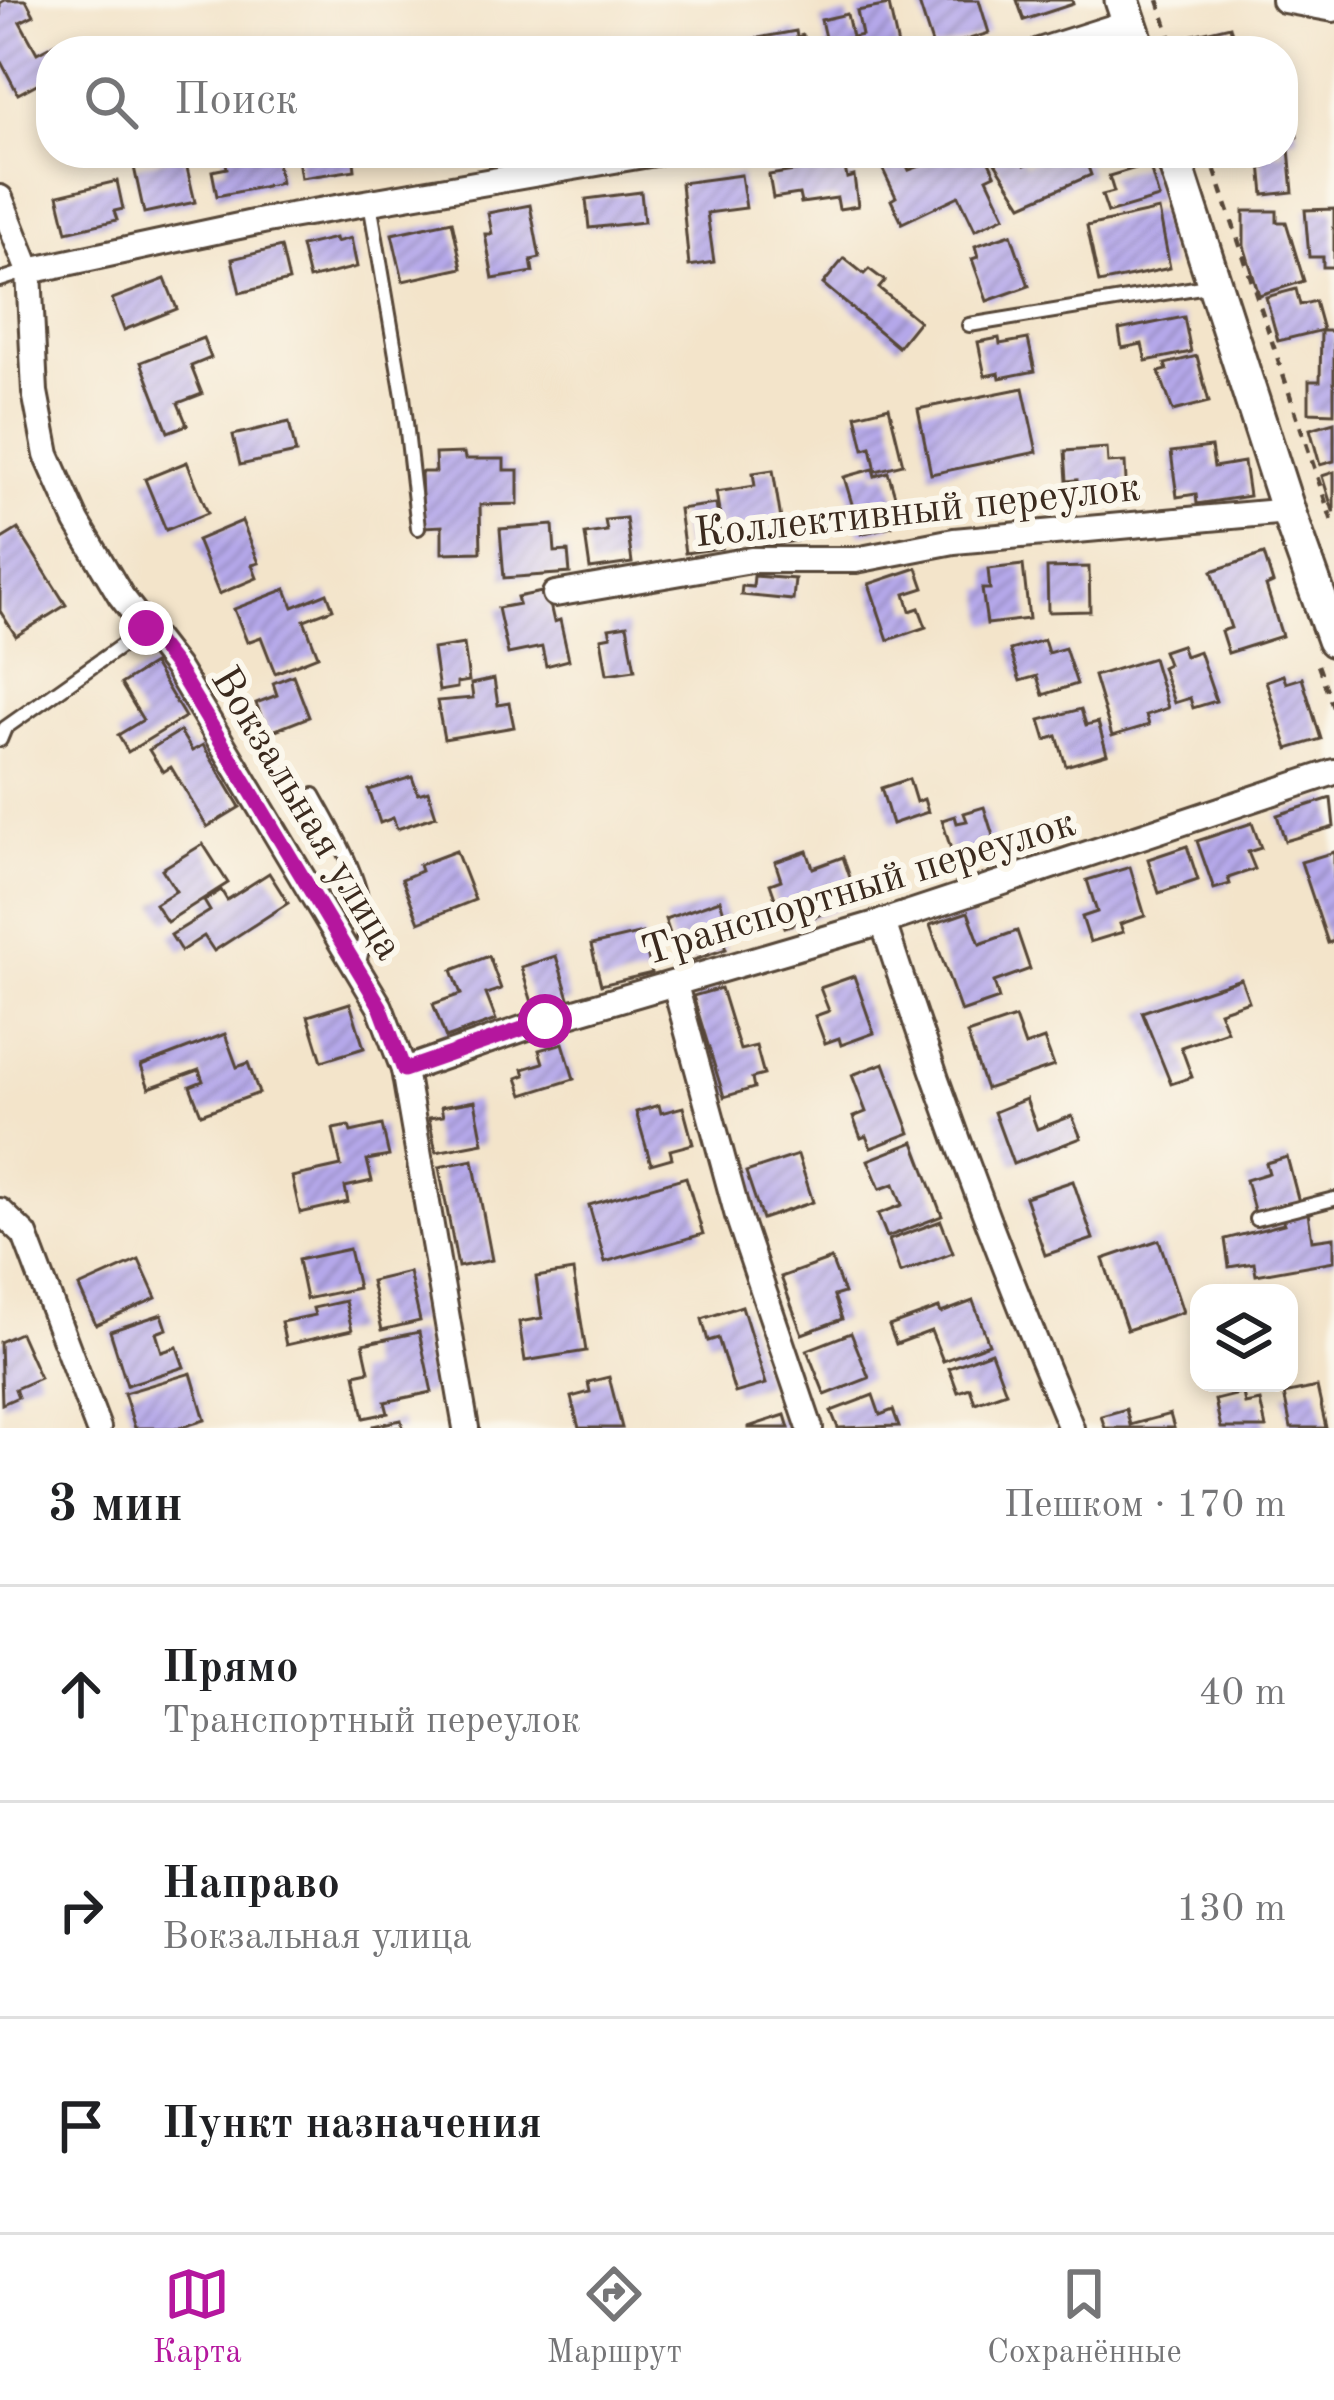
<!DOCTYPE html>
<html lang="ru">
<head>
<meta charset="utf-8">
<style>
  body { margin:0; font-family:"Old Standard TT",serif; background:#f6f6f6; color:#202124 }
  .controls { position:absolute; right:36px; bottom:36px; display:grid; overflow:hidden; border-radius:24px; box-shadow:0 6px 18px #0003 }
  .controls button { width:108px; height:108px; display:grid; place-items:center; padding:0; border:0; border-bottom:3px solid #e0e0e0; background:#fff; color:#202124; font:60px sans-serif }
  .stop { position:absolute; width:36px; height:36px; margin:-27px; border:9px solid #b5179e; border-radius:50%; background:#fff }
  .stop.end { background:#b5179e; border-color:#fff; box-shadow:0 3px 12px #0008 }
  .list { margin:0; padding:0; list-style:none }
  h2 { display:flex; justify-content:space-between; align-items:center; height:156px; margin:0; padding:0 48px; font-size:51px }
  h2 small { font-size:39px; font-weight:400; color:#757577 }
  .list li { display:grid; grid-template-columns:78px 1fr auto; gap:36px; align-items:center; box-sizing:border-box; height:216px; padding:0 48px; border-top:3px solid #e0e0e0 }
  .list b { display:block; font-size:45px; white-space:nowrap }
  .list p { margin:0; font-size:39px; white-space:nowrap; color:#757577 }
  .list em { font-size:39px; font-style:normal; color:#757577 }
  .icon { flex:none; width:66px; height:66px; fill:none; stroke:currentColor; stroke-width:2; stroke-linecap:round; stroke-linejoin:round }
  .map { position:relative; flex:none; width:1334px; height:1428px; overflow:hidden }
  .search { position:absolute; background:#fff; box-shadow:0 6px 18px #0003; left:36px; right:36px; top:36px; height:132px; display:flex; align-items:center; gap:30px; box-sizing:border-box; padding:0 42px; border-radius:48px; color:#757577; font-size:45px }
  .sheet { height:804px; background:#fff }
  nav { display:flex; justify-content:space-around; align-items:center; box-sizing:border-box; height:168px; border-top:3px solid #e0e0e0; background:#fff; font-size:33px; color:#757577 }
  nav a { display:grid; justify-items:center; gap:6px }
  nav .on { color:#b5179e }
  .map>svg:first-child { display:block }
  .building { fill:url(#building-hatch) }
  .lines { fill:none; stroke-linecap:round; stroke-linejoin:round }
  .service-casing { stroke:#574638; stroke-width:18 }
  .minor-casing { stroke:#574638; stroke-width:30 }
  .secondary-casing { stroke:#574638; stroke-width:39 }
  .path { stroke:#574638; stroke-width:4.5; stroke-dasharray:9 9; stroke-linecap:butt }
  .service { stroke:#fff; stroke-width:12 }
  .minor { stroke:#fff; stroke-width:24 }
  .secondary { stroke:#fff; stroke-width:33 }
  .route { stroke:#b5179e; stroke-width:15 }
  .labels { text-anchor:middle; stroke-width:12; stroke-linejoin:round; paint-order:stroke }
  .street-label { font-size:42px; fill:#3b2a1e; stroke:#fbf7ec }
</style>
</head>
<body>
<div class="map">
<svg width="1334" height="1428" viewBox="0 0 1334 1428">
  <defs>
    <pattern id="building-hatch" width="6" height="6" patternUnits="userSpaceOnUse" patternTransform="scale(3)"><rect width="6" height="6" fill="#b5a8ea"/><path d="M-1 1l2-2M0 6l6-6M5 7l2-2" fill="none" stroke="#9489bd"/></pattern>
  </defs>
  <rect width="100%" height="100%" fill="#fbf7ec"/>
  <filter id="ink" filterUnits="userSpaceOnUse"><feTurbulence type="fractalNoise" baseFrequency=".00833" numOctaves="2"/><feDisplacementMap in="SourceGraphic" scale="24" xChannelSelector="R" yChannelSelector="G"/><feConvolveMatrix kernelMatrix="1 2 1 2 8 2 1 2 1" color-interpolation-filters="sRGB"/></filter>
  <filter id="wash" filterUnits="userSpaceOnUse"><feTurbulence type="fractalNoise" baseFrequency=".004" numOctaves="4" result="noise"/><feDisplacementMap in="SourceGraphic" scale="48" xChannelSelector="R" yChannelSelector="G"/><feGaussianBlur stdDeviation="2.7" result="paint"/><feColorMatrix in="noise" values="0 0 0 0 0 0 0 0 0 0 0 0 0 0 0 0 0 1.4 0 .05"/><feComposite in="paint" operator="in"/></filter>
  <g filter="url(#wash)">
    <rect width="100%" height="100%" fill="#f3e4ca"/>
    <g id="blocks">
      <g class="building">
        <path d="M5,0H26L34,15L20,22L37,53L58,42L62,51H51V89L46,79L18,94L0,60V3Z"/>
        <path d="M918,0H979L989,33L934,50Z"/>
        <path d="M1017,0H1072L1073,4L1024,20Z"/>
        <path d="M889,5L899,51H828L821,20L847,14L852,37L862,35L857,11Z"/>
        <path d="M1230,26L1236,51H1192L1188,36Z"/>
        <path d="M796,31L797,37L803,35L806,51H749L747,40Z"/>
        <path d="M1295,119L1297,137L1288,138L1293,192L1264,195L1260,153H1283V120Z"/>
        <path d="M224,153H275L281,183L217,196L212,171L227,168Z"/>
        <path d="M297,153H353L355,170L301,178Z"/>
        <path d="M395,153H430L431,155L396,162Z"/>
        <path d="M875,153H901L909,170L956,153H985L995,174L987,178L1005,216L975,230L959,196L902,223L891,200L896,197Z"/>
        <path d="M989,153H1020L1025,165L1038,158L1036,153H1083L1091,175L1022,205Z"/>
        <path d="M184,155L195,202L144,213L134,167Z"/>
        <path d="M844,163L847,178L854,176L858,206L839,209L837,198L801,203L799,194L773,198L769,175Z"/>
        <path d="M1149,164L1159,198L1108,213L1102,195L1114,192L1109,176Z"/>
        <path d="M741,175L746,208L707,213L714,262L689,266L681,183Z"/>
        <path d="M117,181L123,209L114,211L117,220L67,232L58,195Z"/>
        <path d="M641,192L644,222L589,228L586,199Z"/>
        <path d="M530,205L540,258L531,260L533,272L493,279L485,234H492L488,213Z"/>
        <path d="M1334,209V267H1323V257H1309L1305,210Z"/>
        <path d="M1159,210L1170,268L1099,283L1087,226Z"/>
        <path d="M1244,211H1277V222H1286L1304,281L1259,295L1244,246Z"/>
        <path d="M452,221L462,268L403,281L392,234Z"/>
        <path d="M1011,234L1029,286L987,301L972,259L978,257L975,246Z"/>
        <path d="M335,238L336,242L351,238L357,267L309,279L301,246Z"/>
        <path d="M281,247L289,281L240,293L232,259Z"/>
        <path d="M844,258L864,274L869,269L885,281L879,288L919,321L898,347L823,284Z"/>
        <path d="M165,279L177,309L124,330L112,299Z"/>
        <path d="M1296,289L1300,305L1315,301L1323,330L1278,341L1266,297Z"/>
        <path d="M1184,317L1191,352L1146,361L1142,344L1122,348L1119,330Z"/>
        <path d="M1321,331H1334V413L1309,412V381H1320Z"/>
        <path d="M203,338L211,358L191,366L202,394L178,403L187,425L168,432L141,362Z"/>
        <path d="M999,338L1000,344L1028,339L1035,371L1000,378L999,373L985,376L978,342Z"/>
        <path d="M1197,356L1209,402L1173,411L1159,372L1167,370L1165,364Z"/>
        <path d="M1023,388L1037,452L931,474L918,409Z"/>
        <path d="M889,407L903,464L876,471L871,447L864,449L856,415Z"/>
        <path d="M289,422L296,453L240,465L233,435Z"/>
        <path d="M1334,422V461L1320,465L1310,429Z"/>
        <path d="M1211,447L1214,467L1244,462L1249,496L1197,504L1196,494L1177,497L1171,452Z"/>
        <path d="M1107,448L1108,463L1125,462L1127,500L1078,504L1077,480L1067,481L1065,451Z"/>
        <path d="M464,453L465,459H504V470H518V504L480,505L481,552L442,553V526L423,527L421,472H436L435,454Z"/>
        <path d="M187,462L208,513L166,530L145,479Z"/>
        <path d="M873,469L875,476L888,472L898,506L887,509L892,526L861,534L844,477Z"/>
        <path d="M773,470L782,526L793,524L796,541L735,550L732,528L722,529L716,492L755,486L753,473Z"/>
        <path d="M1334,472V511H1333L1322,476Z"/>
        <path d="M716,504L722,548L685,553L679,509Z"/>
        <path d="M626,518L632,563L590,569L585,534L607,531L605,520Z"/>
        <path d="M242,521L259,563L252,565L257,578L219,594L197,540Z"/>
        <path d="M553,525L555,552L568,551L570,573L504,578L500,529Z"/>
        <path d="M18,529L66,605L16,636L0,611V540Z"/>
        <path d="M1264,554L1273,583L1266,586L1282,636L1228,653L1221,631L1231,628L1212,571Z"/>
        <path d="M1023,565L1029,619L987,624L982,589H990L988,569Z"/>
        <path d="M1089,567L1090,611L1048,612L1047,568Z"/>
        <path d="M917,568L924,588L905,594L910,611L919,608L926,627L888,640L869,584Z"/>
        <path d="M754,576L795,579L793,600L741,595L742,586L753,587Z"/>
        <path d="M286,589L293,607L327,593L333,609L304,620L318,656L275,673L261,637L247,642L234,609Z"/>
        <path d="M547,591L554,622L560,620L569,660L546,666L542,647L508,654L498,608L519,604L517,597Z"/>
        <path d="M627,625L635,670L607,674L601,638L611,636L609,628Z"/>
        <path d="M1044,640L1048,653L1065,648L1077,684L1043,695L1037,676L1020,681L1010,650Z"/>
        <path d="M464,644L469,681L457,683V688L439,691L433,649Z"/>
        <path d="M1181,645L1185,656L1199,651L1216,701L1193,708L1190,698L1174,703L1162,667L1168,664L1163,651Z"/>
        <path d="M1153,658L1168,708L1146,715L1149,725L1112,736L1094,676Z"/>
        <path d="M153,664L185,717L128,752L118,735L143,720L121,684Z"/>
        <path d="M293,675L309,717L268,733L256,703L277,695L273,683Z"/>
        <path d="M1283,675L1286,683L1302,678L1321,739L1288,749L1266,681Z"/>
        <path d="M494,679L498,705L509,703L514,727L444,739L437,701L473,698L471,684Z"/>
        <path d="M1081,709L1086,725L1098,722L1107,754L1066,766L1057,736L1046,740L1040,720Z"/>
        <path d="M180,731L192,751L203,745L240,807L207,827L171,767L163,772L149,750Z"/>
        <path d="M412,777L418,794L428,791L436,816L397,829L393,818L380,823L369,790Z"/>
        <path d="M909,779L916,802L924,799L928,812L892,824L881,788Z"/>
        <path d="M1331,798L1334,827L1285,841L1277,815Z"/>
        <path d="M984,807L999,855L957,869L942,820L955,816L957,823L967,821L964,813Z"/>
        <path d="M1252,823L1261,848L1248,852L1255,869L1228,878L1230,884L1214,889L1197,841Z"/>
        <path d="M203,844L228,883L167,922L155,904L176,891L162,869Z"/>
        <path d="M1187,846L1198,880L1159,893L1148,859Z"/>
        <path d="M456,851L475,900L419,922L402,879L421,871L419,865Z"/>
        <path d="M807,851L813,868L843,857L858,901L785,927L770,884L781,880L775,862Z"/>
        <path d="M1334,852V941L1328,943L1301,862Z"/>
        <path d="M1130,867L1145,916L1120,924L1123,932L1090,942L1082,917L1097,912L1087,880Z"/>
        <path d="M269,873L288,903L214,951L204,936L181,951L171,935L210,911L204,901L221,890L227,900Z"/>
        <path d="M720,900L727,922L718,925L726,949L691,961L683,939L673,943L665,919Z"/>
        <path d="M968,912L980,944L1017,931L1030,969L994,982L999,999L961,1012L930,925Z"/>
        <path d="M642,933L652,973L601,985L591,945Z"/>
        <path d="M489,956L501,989L486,994L496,1020L446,1038L433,1004L461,994L452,970Z"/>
        <path d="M556,956L570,1001L535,1012L521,967Z"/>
        <path d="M854,976L874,1033L841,1045L839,1038L825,1043L815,1016L829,1011L820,988Z"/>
        <path d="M1241,979L1249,1001L1219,1011L1227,1031L1181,1047L1192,1077L1171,1084L1142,1012Z"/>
        <path d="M721,988L740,1050L756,1046L764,1075L752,1078L754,1088L724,1097L693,996Z"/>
        <path d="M350,1003L364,1048L322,1061L308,1016Z"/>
        <path d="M1015,1018L1025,1046L1044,1039L1054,1066L986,1089L967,1034Z"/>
        <path d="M225,1034L237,1067L248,1063L259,1093L201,1114L190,1086L203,1081L199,1070L149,1088L141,1066Z"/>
        <path d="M563,1043L574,1079L523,1095L517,1078L525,1075L523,1069L543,1063L539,1050Z"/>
        <path d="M884,1063L910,1133L871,1148L866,1136L861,1138L853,1117L866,1112L852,1075Z"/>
        <path d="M1026,1099L1037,1129L1072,1116L1081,1138L1013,1164L994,1112Z"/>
        <path d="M475,1101L483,1143L436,1152L429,1118L443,1116L441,1107Z"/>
        <path d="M659,1105L661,1113L683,1107L693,1144L670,1150L672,1158L651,1164L636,1112Z"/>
        <path d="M382,1125L389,1156L367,1160L372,1181L345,1187L348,1202L300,1213L292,1177L341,1166L333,1129L349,1126L351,1132Z"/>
        <path d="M914,1142L942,1216L887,1237L878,1214L902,1205L894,1184L880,1189L868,1160Z"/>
        <path d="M798,1155L813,1202L762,1219L746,1172Z"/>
        <path d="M1287,1157L1299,1202L1255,1214L1246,1180L1269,1173L1266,1163Z"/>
        <path d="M473,1160L492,1260L458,1267L439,1167Z"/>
        <path d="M686,1177L703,1234L605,1262L589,1205Z"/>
        <path d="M1073,1181L1093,1239L1045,1255L1025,1197Z"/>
        <path d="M1308,1213L1312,1240L1334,1237V1261L1256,1275L1254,1263L1229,1267L1225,1239L1284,1224L1282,1218Z"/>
        <path d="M941,1221L953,1253L900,1273L889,1240Z"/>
        <path d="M1159,1240L1183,1312L1127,1330L1103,1259Z"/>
        <path d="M349,1249L358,1288L306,1299L298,1260Z"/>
        <path d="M831,1259L844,1293L834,1296L842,1319L802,1334L781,1277Z"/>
        <path d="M139,1260L156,1298L96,1325L79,1287Z"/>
        <path d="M573,1271L586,1351L525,1361L519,1322L542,1318L536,1277Z"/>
        <path d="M409,1272L420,1321L382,1330L371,1281Z"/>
        <path d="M345,1301L352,1330L286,1345L281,1322L315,1315L313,1308Z"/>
        <path d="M973,1301L989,1344L943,1361L931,1331L896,1344L889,1326L939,1308L941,1313Z"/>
        <path d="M742,1306L766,1384L735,1393L718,1338L708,1341L702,1319Z"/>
        <path d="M162,1314L167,1329L156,1333L162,1352L177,1347L184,1367L127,1385L110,1331Z"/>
        <path d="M419,1332L432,1392L385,1402L388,1413L364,1418L355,1374L369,1371L363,1344Z"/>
        <path d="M20,1333L40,1378L15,1389L18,1397L2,1404L0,1342Z"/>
        <path d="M851,1333L869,1378L825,1395L807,1350Z"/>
        <path d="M991,1352L1006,1392L975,1403L970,1388L958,1392L949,1368Z"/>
        <path d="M191,1373L205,1420L179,1428H135L124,1393Z"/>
        <path d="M609,1377L622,1428H579L571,1397L590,1392L588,1382Z"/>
        <path d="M1317,1387L1326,1428H1291L1284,1394Z"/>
        <path d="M1243,1393L1245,1404L1260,1401L1266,1428H1221L1215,1400Z"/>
        <path d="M873,1395L880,1415L893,1410L899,1426L838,1428L831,1411Z"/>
        <path d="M1126,1409L1130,1425L1170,1414L1174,1428H1105L1101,1416Z"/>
        <path d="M785,1415L789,1428H748V1427Z"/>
        <path d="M401,1420L403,1428H373V1426Z"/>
      </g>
    </g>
  </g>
  <g filter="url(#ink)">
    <use href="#blocks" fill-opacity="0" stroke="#574638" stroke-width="3"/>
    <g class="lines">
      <g class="service-casing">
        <g id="service">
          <path d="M370,203L403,396L418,528"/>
          <path d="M0,280L28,271"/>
          <path d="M969,325L1213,285"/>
          <path d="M0,740L5,728L145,629"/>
          <path d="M314,795C336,834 366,884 365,930C365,942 360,956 358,968"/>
          <path d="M1256,1219L1334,1199"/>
        </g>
      </g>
      <g class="minor-casing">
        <g id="minor">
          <path d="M1284,0L1334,9"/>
          <path d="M1039,51L1130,22"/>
          <path d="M0,198L29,271L35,392L47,455L77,522L121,596L176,667L380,1007L404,1070L466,1428"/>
          <path d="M29,271L267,220L655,153"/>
          <path d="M555,594L751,560H856L954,541L1288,511"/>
          <path d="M883,922C938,1093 1001,1262 1071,1428"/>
          <path d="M675,985L738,1216L810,1428"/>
          <path d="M404,1070L545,1021L883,922L1334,772"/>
          <path d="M0,1211L25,1235L98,1428"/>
        </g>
      </g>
      <g class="secondary-casing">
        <g id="secondary">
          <path d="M1122,0L1139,51"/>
          <path d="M1172,153L1288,511L1334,640"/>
        </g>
      </g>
      <g class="path">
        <path d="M1158,0L1175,51"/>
        <path d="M1209,153L1334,527"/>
        <path d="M1318,665L1334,710"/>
      </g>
      <use href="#service" class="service"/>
      <use href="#minor" class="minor"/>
      <use href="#secondary" class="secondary"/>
    </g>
  </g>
  <g class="lines" filter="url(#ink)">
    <path class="route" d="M146,628L176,667L380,1006L404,1070L545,1021"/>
  </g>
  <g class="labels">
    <g class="street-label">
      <text transform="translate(917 508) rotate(-6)" y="15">Коллективный переулок</text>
      <text transform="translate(309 812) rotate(59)" y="15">Вокзальная улица</text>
      <text transform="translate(858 885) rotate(-17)" y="15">Транспортный переулок</text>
    </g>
  </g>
</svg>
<div class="controls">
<button><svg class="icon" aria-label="layers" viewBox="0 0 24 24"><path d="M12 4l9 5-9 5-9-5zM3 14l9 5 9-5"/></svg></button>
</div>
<div class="stop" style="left:545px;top:1021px"></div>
<div class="stop end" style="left:146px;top:628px"></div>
<div class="search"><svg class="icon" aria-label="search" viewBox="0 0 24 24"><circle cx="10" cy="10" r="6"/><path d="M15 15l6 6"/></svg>Поиск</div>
</div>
<section class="sheet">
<h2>3 мин<small>Пешком · 170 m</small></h2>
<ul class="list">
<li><svg class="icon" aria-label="ahead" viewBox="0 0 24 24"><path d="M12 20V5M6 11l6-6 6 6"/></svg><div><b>Прямо</b><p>Транспортный переулок</p></div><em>40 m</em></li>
<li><svg class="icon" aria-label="right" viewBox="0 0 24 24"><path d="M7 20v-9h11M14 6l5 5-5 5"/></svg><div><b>Направо</b><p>Вокзальная улица</p></div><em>130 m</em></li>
<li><svg class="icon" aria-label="arrive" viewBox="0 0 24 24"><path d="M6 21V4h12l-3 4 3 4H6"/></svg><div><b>Пункт назначения</b></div></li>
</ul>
</section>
<nav>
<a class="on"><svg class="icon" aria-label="map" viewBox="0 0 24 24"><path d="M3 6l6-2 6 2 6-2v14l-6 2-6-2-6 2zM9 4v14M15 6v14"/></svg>Карта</a>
<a><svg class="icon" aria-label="directions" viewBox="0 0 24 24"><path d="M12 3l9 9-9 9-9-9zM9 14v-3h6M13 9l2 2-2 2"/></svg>Маршрут</a>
<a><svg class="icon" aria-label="saved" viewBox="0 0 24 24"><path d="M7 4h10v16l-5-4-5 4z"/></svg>Сохранённые</a>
</nav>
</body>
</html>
